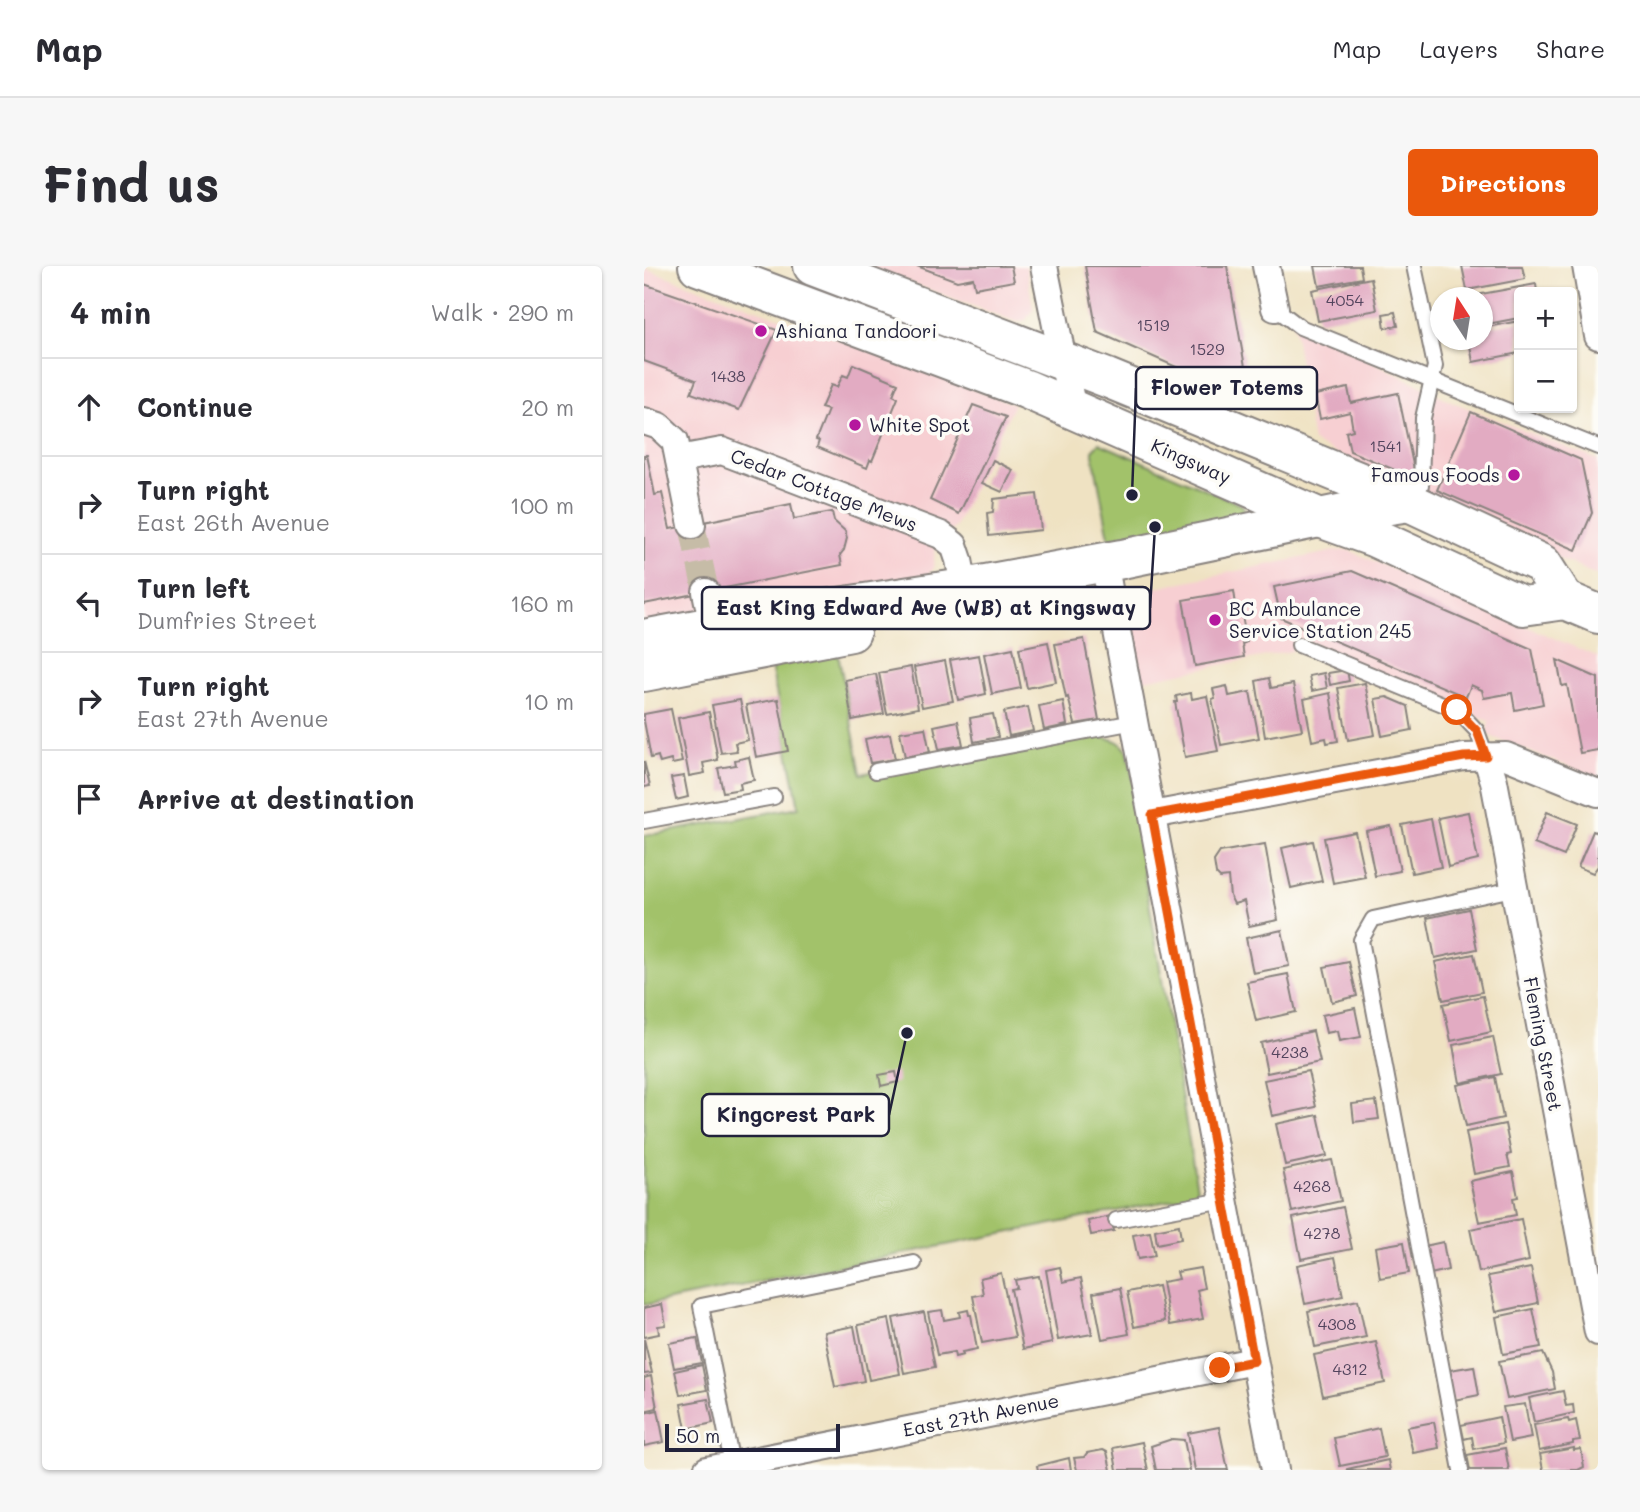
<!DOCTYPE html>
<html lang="en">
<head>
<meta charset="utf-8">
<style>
  body { margin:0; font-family:Mali,sans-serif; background:#f7f7f7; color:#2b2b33 }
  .controls { position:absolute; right:21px; top:21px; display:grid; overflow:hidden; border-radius:7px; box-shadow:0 2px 5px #0004 }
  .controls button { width:63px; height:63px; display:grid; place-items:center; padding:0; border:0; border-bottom:2px solid #e1e1e2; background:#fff; color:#2b2b33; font:35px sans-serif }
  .compass { position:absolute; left:786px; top:21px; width:63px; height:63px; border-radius:50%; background:#fff; box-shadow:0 2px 5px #0004; rotate:348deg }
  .scale { position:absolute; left:21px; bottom:18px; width:175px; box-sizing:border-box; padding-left:7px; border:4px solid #22223b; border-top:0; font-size:19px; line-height:24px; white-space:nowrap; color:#22223b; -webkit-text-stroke:5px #fdfcf7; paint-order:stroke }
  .stop { position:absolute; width:21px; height:21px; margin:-16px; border:5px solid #ea580c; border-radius:50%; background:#fff }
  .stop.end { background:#ea580c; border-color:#fff; box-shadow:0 2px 7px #0008 }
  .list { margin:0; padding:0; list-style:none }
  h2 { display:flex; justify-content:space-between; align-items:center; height:91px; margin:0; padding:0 28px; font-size:30px }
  h2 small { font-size:23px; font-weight:400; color:#7c7c81 }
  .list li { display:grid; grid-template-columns:46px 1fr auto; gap:21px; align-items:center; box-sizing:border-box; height:98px; padding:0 28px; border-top:2px solid #e1e1e2 }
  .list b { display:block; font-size:26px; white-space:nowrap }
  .list p { margin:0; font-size:23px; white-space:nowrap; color:#7c7c81 }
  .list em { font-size:23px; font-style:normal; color:#7c7c81 }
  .icon { flex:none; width:38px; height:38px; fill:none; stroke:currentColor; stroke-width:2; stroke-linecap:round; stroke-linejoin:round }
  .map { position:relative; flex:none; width:954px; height:1204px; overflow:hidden; border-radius:7px }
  header { display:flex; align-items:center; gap:42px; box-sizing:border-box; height:98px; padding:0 35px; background:#fff; border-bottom:2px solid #e1e1e2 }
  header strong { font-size:33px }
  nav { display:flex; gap:38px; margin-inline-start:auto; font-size:24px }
  .intro { display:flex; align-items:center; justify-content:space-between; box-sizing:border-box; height:168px; padding:0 42px }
  h1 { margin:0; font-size:49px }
  .button { padding:18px 32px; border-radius:7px; background:#ea580c; color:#fff; font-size:24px; font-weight:700 }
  main { display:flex; gap:42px; padding:0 42px }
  aside { flex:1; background:#fff; border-radius:7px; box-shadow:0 2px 5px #0004 }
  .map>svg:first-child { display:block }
  .built { fill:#f7cfd2 }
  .green { fill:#a2c26a; stroke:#627252; stroke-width:2 }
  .building { fill:#e2abc2 }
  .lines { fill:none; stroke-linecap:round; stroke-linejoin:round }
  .minor-tunnel { stroke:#c6bca7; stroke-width:26; stroke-dasharray:26 13; stroke-linecap:butt }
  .service-casing { stroke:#88827e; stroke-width:18 }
  .minor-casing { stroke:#88827e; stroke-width:30 }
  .secondary-casing { stroke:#88827e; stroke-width:42 }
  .primary-casing { stroke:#88827e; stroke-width:42 }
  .service { stroke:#fff; stroke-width:14 }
  .minor { stroke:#fff; stroke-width:26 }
  .secondary { stroke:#fff; stroke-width:38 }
  .primary { stroke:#fff; stroke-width:38 }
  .route { stroke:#ea580c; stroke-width:9 }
  .poi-dot { fill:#b5179e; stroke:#fdfcf7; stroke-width:2.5 }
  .labels { text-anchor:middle; stroke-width:7; stroke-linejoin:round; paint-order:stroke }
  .number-label { font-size:16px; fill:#52445d }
  .poi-label { font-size:19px; fill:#22223b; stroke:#fdfcf7; text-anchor:start }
  .street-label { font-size:19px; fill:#22223b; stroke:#fdfcf7 }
  .leader { fill:none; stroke:#22223b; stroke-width:2.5 }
  .callout-dot { fill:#22223b; stroke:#fdfcf7; stroke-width:2.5 }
  .callout { fill:#fdfcf7; stroke:#22223b; stroke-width:2.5 }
  .callout-label { font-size:21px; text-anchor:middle; font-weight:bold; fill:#22223b }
</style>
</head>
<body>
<header>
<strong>Map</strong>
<nav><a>Map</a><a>Layers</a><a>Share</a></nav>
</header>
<div class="intro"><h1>Find us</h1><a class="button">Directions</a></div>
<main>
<aside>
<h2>4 min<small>Walk · 290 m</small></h2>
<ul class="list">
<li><svg class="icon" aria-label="ahead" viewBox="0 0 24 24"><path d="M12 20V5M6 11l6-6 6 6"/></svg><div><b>Continue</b></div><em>20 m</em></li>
<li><svg class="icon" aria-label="right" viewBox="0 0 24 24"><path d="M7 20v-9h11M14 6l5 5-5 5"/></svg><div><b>Turn right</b><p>East 26th Avenue</p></div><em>100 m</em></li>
<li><svg class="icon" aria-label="left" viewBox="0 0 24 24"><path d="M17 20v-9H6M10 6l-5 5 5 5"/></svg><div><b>Turn left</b><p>Dumfries Street</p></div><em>160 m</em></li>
<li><svg class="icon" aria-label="right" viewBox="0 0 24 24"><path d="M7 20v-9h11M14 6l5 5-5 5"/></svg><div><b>Turn right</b><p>East 27th Avenue</p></div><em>10 m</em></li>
<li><svg class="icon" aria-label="arrive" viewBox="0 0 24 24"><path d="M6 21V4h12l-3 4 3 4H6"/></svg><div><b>Arrive at destination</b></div></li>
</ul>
</aside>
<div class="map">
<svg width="954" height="1204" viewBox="0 0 954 1204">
  <rect width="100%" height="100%" fill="#fdfcf7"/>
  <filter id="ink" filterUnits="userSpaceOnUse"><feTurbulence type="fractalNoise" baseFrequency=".0143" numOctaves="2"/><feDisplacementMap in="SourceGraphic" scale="14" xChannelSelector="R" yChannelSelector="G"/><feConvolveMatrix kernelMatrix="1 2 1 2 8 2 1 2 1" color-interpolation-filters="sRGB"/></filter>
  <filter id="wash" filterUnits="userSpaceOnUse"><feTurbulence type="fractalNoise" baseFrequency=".00686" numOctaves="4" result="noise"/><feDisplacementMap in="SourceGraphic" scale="28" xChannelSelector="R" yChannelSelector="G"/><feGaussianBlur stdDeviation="1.57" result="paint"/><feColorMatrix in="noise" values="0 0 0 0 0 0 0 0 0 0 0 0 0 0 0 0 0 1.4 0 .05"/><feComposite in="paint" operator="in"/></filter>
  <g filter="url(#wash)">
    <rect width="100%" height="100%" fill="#efe2c2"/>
    <g class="built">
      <path d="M221,0H382L389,43L382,54L373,56Z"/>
      <path d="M0,2L370,138L311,261L291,284L289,302L284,309L0,359Z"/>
      <path d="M649,56L811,137L954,194V310L771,227L669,176Z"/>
      <path d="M704,284L954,391V512L846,470L843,466L845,455L651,371L648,385L495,415L482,343L489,329L498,324L691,285Z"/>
    </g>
    <g class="green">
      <path d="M455,177L598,239L601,245L600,250L466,277L449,188V183Z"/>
      <path d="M193,382L217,508L456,463L457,471C469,473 477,475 484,486L504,595L500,606L554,929L0,1039V570L155,541L126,395Z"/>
    </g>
    <g id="blocks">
      <g class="building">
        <path d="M273,0H367L370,15L331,22L329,12L313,15Z"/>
        <path d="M441,0H583L607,134L453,66Z"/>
        <path d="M671,0H716L718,12L675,20Z"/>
        <path d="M818,0H878L881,13L823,24Z"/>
        <path d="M727,12L733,44L674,55L668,24Z"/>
        <path d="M0,18L133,64L95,144L47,127L52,114L0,95Z"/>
        <path d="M892,18L893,26H875V52L838,59V32H833L832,29Z"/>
        <path d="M751,46L754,60L741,62L739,48Z"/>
        <path d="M875,55V87L829,96L825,74H838V62Z"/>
        <path d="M209,98L254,117L249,129L254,132L228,195L226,194L223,202L173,181L175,175L172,174L184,144L177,142L187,119L193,121L199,109L204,111Z"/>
        <path d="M704,122L707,137L754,127L772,213L706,185L702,166L709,164L706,146L676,153L671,129Z"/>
        <path d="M329,139L362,151L315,248L286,234Z"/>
        <path d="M827,146L937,194L948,247L932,284L793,224Z"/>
        <path d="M0,189H3L11,229L18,227L26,263L147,238L150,253L188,246L190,255L201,265L203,272L200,284L196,289L198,299L0,338Z"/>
        <path d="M349,194L369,204L358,226L338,217Z"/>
        <path d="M393,228L397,264L345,270L343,247L349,246L350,233Z"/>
        <path d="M708,305L888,383L899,438L871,444L868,427L840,432L838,424L827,419L822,431L637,352L630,321Z"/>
        <path d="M590,325L592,339H596L603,376L598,378L600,391L551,400L539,334Z"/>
        <path d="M440,373L455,454L431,458L424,431L422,432L411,378Z"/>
        <path d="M404,376L412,416L383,422L375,382Z"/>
        <path d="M369,382L377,422L348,428L340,388Z"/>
        <path d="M335,389L342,428L314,434L306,394Z"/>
        <path d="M913,394L954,412V484L936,487L923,419L918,420Z"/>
        <path d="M301,395L309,435L278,441L270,401Z"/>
        <path d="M267,401L274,442L243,448L235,407Z"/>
        <path d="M703,404L705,415L686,419L684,407Z"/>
        <path d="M680,407L683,422L668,425L665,410Z"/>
        <path d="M232,408L240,448L208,454L201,414Z"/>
        <path d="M625,412L627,422L649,418L658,464L621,471L612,415Z"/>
        <path d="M721,417L731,469L704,474L694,422Z"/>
        <path d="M583,420L585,430L606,426L615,472L577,479L568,433L571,432L569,423Z"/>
        <path d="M547,427L548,433L563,430L574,485L541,491L531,436H533L532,430Z"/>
        <path d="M686,427L694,475L683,477L682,472L668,475L660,433Z"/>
        <path d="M743,431L764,440L768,464L738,470L731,433Z"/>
        <path d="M134,433L144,485L112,491L102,439Z"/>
        <path d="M96,434L104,474L91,477L93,485L77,487L68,439Z"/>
        <path d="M419,435L423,459L400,464L395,440Z"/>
        <path d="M384,441L389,465L365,470L360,446Z"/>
        <path d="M27,443L38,496L28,498L27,494L16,497L14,490L7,492L0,455V448Z"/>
        <path d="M65,446L74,494L59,497L61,507L45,510L34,452Z"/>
        <path d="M349,448L354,471L330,476L326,452Z"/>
        <path d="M314,455L319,479L295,483L290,460Z"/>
        <path d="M281,462L286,486L261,491L256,466Z"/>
        <path d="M246,468L251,493L226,497L221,473Z"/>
        <path d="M105,491L110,514L96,517L97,523L79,526L74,502L92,499L91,494Z"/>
        <path d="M0,495L6,520L0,521Z"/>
        <path d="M40,510L44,531L32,534L27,512Z"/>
        <path d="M824,546L834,594L804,601L794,552Z"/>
        <path d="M903,546L933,558L920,590L890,578Z"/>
        <path d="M787,553L797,601L768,607L758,559Z"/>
        <path d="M747,560L756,605L731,610L722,565Z"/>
        <path d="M949,565L954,567V600L949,607L934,601Z"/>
        <path d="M711,566L721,611L689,617L680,572Z"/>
        <path d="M669,575L678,615L647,622L638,582Z"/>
        <path d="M621,578L634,654L605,660L600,635L590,638L586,630L584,611L576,612L572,608L570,595L576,586Z"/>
        <path d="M825,643L833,683L791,692L783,652Z"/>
        <path d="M638,664L645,700L609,707L602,672Z"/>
        <path d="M830,688L838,726L799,734L791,696Z"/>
        <path d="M705,696L713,730L688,736L680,701Z"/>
        <path d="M644,708L652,746L612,755L603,716Z"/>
        <path d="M839,730L847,766L807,775L799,738Z"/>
        <path d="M711,742L717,771L695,775L693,765L682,767L678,749Z"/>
        <path d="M669,765L676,796L623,807L617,777Z"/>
        <path d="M849,771L857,808L816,817L809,779Z"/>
        <path d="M664,805L672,841L628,850L620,814Z"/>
        <path d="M252,806L254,816L237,820L235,809Z"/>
        <path d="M851,811L859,852L822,860L813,819Z"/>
        <path d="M732,835L735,853L710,856L708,838Z"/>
        <path d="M674,849L683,890L641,899L632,858Z"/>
        <path d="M861,858L867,888L863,889L866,901L830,908L822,866Z"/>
        <path d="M688,894L697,935L648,946L639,904Z"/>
        <path d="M869,906L874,931L869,932L872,949L835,956L826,915Z"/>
        <path d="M699,941L708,983L657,993L649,952Z"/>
        <path d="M467,950L470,965L447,969L444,955Z"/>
        <path d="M877,953L885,995L835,1006L826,963Z"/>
        <path d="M535,959L537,973L513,978L511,964Z"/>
        <path d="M506,966L511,990L494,993L489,969Z"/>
        <path d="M760,976L765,1007L736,1012L731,981Z"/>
        <path d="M799,976L804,1004L782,1009L776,981Z"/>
        <path d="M691,991L699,1030L661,1038L653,999Z"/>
        <path d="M416,1001L419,1016L437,1012L448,1068L414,1074L402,1004Z"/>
        <path d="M556,1002L560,1022L553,1024L559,1053L526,1059L518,1016L535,1013L533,1006Z"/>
        <path d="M887,1002L894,1037L852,1046L844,1010Z"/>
        <path d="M357,1007L371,1071L338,1077L329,1030L339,1028L336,1012Z"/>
        <path d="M395,1010L408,1077L379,1083L367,1023L373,1022L371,1014Z"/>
        <path d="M514,1020L521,1055L490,1061L483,1026Z"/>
        <path d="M476,1022L485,1068L458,1073L449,1027Z"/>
        <path d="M714,1034L722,1071L671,1081L664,1045Z"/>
        <path d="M18,1038L22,1059L14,1060L15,1068L0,1071V1042Z"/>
        <path d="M889,1043L897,1081L859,1088L852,1051Z"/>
        <path d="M298,1044L300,1054L316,1051L315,1046L324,1044L325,1049H327L333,1083L318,1086L319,1089L311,1091L310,1086L293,1089L284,1046Z"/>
        <path d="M280,1046L291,1101L260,1107L249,1052Z"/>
        <path d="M245,1053L256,1108L225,1114L214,1059Z"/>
        <path d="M210,1060L220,1115L191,1121L180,1066Z"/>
        <path d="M53,1072L58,1097L30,1102L25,1077Z"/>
        <path d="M0,1073L8,1107L0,1108Z"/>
        <path d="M732,1076L741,1117L679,1130L670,1089Z"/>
        <path d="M899,1087L908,1106L911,1123L863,1133L855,1095Z"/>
        <path d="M58,1099L63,1124L36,1129L31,1105Z"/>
        <path d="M830,1100L835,1129L805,1135L800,1105Z"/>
        <path d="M7,1110L13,1142L0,1145V1112Z"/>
        <path d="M919,1125L922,1140L929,1139L930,1147L890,1156L885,1132Z"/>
        <path d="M64,1133L69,1157L42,1163L37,1138Z"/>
        <path d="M881,1138L887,1172L866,1176L859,1141Z"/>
        <path d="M14,1144L20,1176L0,1180V1147Z"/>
        <path d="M855,1151L860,1177L830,1183L828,1171L820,1173L817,1159Z"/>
        <path d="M924,1153L925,1156L932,1154L936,1174L929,1175V1178L895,1185L890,1159Z"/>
        <path d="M790,1156L795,1182L769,1187L763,1161Z"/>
        <path d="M575,1161L584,1204H551L544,1167Z"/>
        <path d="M735,1162L741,1191L696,1200L690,1172Z"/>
        <path d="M528,1173L540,1174L546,1204H512L507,1180Z"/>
        <path d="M498,1176L504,1204H473L469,1182Z"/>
        <path d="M861,1182L865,1204H826L823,1189Z"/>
        <path d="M930,1182V1184L937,1183L940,1201L934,1204H899L896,1188Z"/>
        <path d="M459,1184L463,1186L467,1204H433L430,1192L440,1191L443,1187Z"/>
        <path d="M425,1192L427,1204H394L393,1200Z"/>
        <path d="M744,1194L746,1204H703V1203Z"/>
      </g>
    </g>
  </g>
  <g filter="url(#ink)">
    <use href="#blocks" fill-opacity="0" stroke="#88827e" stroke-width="2"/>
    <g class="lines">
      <path class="minor-tunnel" d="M48,259L62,326"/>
      <g class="service-casing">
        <g id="service">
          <path d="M631,42L656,61L954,181"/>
          <path d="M765,235L777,219L779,152L791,100L770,0"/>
          <path d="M655,379L813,444L833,465L842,490"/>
          <path d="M232,505L490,456"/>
          <path d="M0,555L130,531"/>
          <path d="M472,954L580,934"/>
          <path d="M89,1203L57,1040L270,997"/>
          <path d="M817,1204L717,674L729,653L869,623"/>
        </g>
      </g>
      <g class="minor-casing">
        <g id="minor">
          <path d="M400,0L429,144"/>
          <path d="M622,0L631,42"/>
          <path d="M942,0L954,70"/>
          <path d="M0,155L15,160L31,175L48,259"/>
          <path d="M35,193L78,185L297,269L310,279L315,294L325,346"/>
          <path d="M460,296L631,1204"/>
          <path d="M62,326L69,360"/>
          <path d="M842,490L850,515L954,1066"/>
          <path d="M508,549L820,491L862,490L954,527"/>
          <path d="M63,1204L610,1095"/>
        </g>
      </g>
      <g class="secondary-casing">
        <g id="secondary">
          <path d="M0,373L69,360L320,322L478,293L714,244L765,236"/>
          <path d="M0,406L207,366"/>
        </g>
      </g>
      <g class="primary-casing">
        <g id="primary">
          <path d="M54,0L382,123L676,252L729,271L879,340L921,334L954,348"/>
          <path d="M169,0L463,112L765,236L898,298L921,334"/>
        </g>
      </g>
      <use href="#service" class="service"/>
      <use href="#minor" class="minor"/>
      <use href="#secondary" class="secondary"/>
      <use href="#primary" class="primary"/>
    </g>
  </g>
  <g class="lines" filter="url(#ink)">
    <path class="route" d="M576,1102L610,1095L508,549L820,491L842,490L833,465L813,444"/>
  </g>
  <g class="poi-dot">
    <circle cx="117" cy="65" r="7"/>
    <circle cx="211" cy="159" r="7"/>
    <circle cx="870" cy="209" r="7"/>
    <circle cx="571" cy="354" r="7"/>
  </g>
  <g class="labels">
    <g class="number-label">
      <text x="701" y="40">4054</text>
      <text x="509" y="65">1519</text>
      <text x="563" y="89">1529</text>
      <text x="84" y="116">1438</text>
      <text x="742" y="186">1541</text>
      <text x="646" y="792">4238</text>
      <text x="668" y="926">4268</text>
      <text x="678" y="973">4278</text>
      <text x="693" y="1064">4308</text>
      <text x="706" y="1109">4312</text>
    </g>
    <g class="poi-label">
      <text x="131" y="72">Ashiana Tandoori</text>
      <text x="225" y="166">White Spot</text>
      <text x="856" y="216" text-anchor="end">Famous Foods</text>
      <text x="585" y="350">BC Ambulance<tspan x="585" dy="22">Service Station 245</tspan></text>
    </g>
    <g class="street-label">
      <text transform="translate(547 195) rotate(24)" y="7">Kingsway</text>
      <text transform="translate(180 224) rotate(21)" y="7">Cedar Cottage Mews</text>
      <text transform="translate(899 778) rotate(79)" y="7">Fleming Street</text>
      <text transform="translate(337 1149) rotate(-11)" y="7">East 27th Avenue</text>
    </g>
  </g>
  <path class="leader" d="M488 229L492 122M511 261L506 342M263 767L245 849"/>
  <g class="callout-dot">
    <circle cx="488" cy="229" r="7"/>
    <circle cx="511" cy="261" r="7"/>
    <circle cx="263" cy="767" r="7"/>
  </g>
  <g class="callout">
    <rect x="492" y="101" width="181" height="42" rx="7"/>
    <rect x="58" y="321" width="448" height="42" rx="7"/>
    <rect x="58" y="828" width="187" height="42" rx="7"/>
  </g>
  <g class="callout-label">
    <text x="583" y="129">Flower Totems</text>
    <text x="282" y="349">East King Edward Ave (WB) at Kingsway</text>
    <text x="152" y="856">Kingcrest Park</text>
  </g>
</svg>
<div class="controls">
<button>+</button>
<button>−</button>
</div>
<svg class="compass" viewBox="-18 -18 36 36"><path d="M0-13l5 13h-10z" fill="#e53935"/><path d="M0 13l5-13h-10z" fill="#7c7c81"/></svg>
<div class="scale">50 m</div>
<div class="stop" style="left:813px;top:444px"></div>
<div class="stop end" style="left:576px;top:1102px"></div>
</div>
</main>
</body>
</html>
